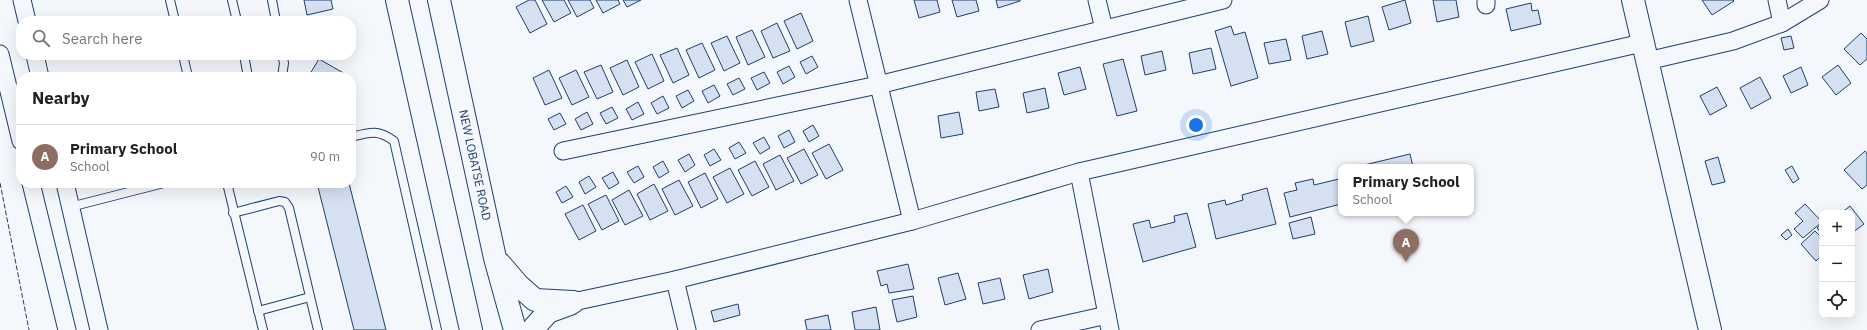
<!DOCTYPE html>
<html lang="en">
<head>
<meta charset="utf-8">
<style>
  body { margin:0; font-family:"IBM Plex Sans",sans-serif; background:#f6f6f6; color:#202124 }
  .controls { position:absolute; right:12px; bottom:12px; display:grid; overflow:hidden; border-radius:8px; box-shadow:0 4px 16px #0002 }
  .controls button { width:36px; height:36px; display:grid; place-items:center; padding:0; border:0; border-bottom:1px solid #e0e0e0; background:#fff; color:#202124; font:20px sans-serif }
  .you { position:absolute; left:1196px; top:125px; width:14px; height:14px; margin:-10px; border:3px solid #fff; border-radius:50%; background:#1a73e8; box-shadow:0 0 0 6px #1a73e833 }
  .badge { display:grid; place-items:center; width:26px; height:26px; border-radius:50%; background:#0b8043; color:#fff; font-size:13px; font-weight:700 }
  .pin { position:absolute; translate:-50% -33px; filter:drop-shadow(0 1px 2px #0008) }
  .pin::after { content:''; position:absolute; top:21px; width:14px; height:12px; background:inherit; clip-path:polygon(0 0,100% 0,50% 100%) }
  .popup { position:absolute; left:1338px; top:164px; width:136px; height:52px; box-sizing:border-box; display:grid; place-content:center; border-radius:8px; background:#fff; filter:drop-shadow(0 1px 3px #0005); font-size:13px; white-space:nowrap; color:#757577 }
  .popup b { font-size:15px; color:#202124 }
  .popup::after { content:''; position:absolute; left:50%; top:100%; margin-left:-8px; border:8px solid transparent; border-top-color:#fff }
  .list { margin:0; padding:0; list-style:none }
  h2 { display:flex; justify-content:space-between; align-items:center; height:52px; margin:0; padding:0 16px; font-size:17px }
  h2 small { font-size:13px; font-weight:400; color:#757577 }
  .list li { display:grid; grid-template-columns:26px 1fr auto; gap:12px; align-items:center; box-sizing:border-box; height:64px; padding:0 16px; border-top:1px solid #e0e0e0 }
  .list b { display:block; font-size:15px; white-space:nowrap }
  .list p { margin:0; font-size:13px; white-space:nowrap; color:#757577 }
  .list em { font-size:13px; font-style:normal; color:#757577 }
  .icon { flex:none; width:22px; height:22px; fill:none; stroke:currentColor; stroke-width:2; stroke-linecap:round; stroke-linejoin:round }
  .map { position:relative; flex:none; width:1867px; height:330px; overflow:hidden }
  .search { position:absolute; background:#fff; box-shadow:0 4px 16px #0002; left:16px; top:16px; width:340px; height:44px; display:flex; align-items:center; gap:10px; box-sizing:border-box; padding:0 14px; border-radius:16px; color:#757577; font-size:15px }
  .panel { position:absolute; background:#fff; box-shadow:0 4px 16px #0002; left:16px; top:72px; width:340px; height:116px; border-radius:16px }
  .map>svg:first-child { display:block }
  .building { fill:#d5e0f0; stroke:#1d3f73 }
  .lines { fill:none; stroke-linecap:round; stroke-linejoin:round }
  .lane-casing { stroke:#1d3f73; stroke-width:10 }
  .street-casing { stroke:#1d3f73; stroke-width:19 }
  .secondary-casing { stroke:#1d3f73; stroke-width:24 }
  .primary-casing { stroke:#1d3f73; stroke-width:24 }
  .lane { stroke:#f4f7fb; stroke-width:8 }
  .street { stroke:#f4f7fb; stroke-width:17 }
  .secondary { stroke:#f4f7fb; stroke-width:22 }
  .primary { stroke:#f4f7fb; stroke-width:22 }
  .fence { stroke:#1d3f73; stroke-width:1; stroke-dasharray:5 2; stroke-linecap:butt }
  .labels { text-anchor:middle; stroke-width:3; stroke-linejoin:round; paint-order:stroke }
  .street-label { font-size:12px; fill:#1d3f73; stroke:#f4f7fb }
</style>
</head>
<body>
<div class="map">
<svg width="1867" height="330" viewBox="0 0 1867 330">
  <rect width="100%" height="100%" fill="#f4f7fb"/>
  <g class="building">
    <path d="M304,0H331L333,9L307,15Z"/>
    <path d="M529,0H535L547,24L530,33L516,7Z"/>
    <path d="M542,0H564L571,13L554,22Z"/>
    <path d="M568,0H590L594,8L577,17Z"/>
    <path d="M596,0H618L620,4L603,13Z"/>
    <path d="M623,0H641L627,7Z"/>
    <path d="M914,0H937L940,12L919,18Z"/>
    <path d="M952,0H976L979,11L957,17Z"/>
    <path d="M996,0H1020V1L998,8Z"/>
    <path d="M1405,0L1411,23L1389,30L1382,7Z"/>
    <path d="M1433,0H1456L1459,17L1437,22Z"/>
    <path d="M1702,0H1733L1734,1L1712,15Z"/>
    <path d="M1531,3L1532,11L1538,10L1541,24L1511,31L1506,9Z"/>
    <path d="M801,13L813,41L797,49L784,21Z"/>
    <path d="M1368,16L1374,41L1351,47L1345,22Z"/>
    <path d="M777,23L790,51L773,58L761,31Z"/>
    <path d="M1231,26L1234,35L1245,32L1258,78L1231,86L1215,31Z"/>
    <path d="M752,30L765,57L748,65L736,37Z"/>
    <path d="M1322,31L1328,54L1307,59L1302,36Z"/>
    <path d="M1861,33L1867,39V59L1860,65L1844,49Z"/>
    <path d="M727,36L740,63L724,71L711,43Z"/>
    <path d="M1791,36L1794,48L1784,50L1781,38Z"/>
    <path d="M1286,39L1291,60L1269,64L1264,43Z"/>
    <path d="M702,43L715,70L699,78L686,50Z"/>
    <path d="M677,48L689,75L673,83L660,55Z"/>
    <path d="M1211,48L1216,69L1193,74L1189,53Z"/>
    <path d="M1162,51L1166,70L1145,75L1141,56Z"/>
    <path d="M652,54L664,81L648,89L635,62Z"/>
    <path d="M812,56L818,67L806,74L800,62Z"/>
    <path d="M319,59L347,75L346,77H308Z"/>
    <path d="M1123,59L1137,111L1117,116L1103,64Z"/>
    <path d="M627,60L639,87L623,95L610,68Z"/>
    <path d="M601,65L613,92L597,99L584,72Z"/>
    <path d="M1838,65L1851,83L1836,95L1822,77Z"/>
    <path d="M789,66L795,77L783,84L777,72Z"/>
    <path d="M1080,67L1086,89L1064,95L1058,73Z"/>
    <path d="M1801,67L1808,85L1791,93L1783,76Z"/>
    <path d="M549,70L562,98L545,105L533,78Z"/>
    <path d="M576,70L589,97L572,105L559,78Z"/>
    <path d="M764,72L770,83L757,90L751,78Z"/>
    <path d="M1760,77L1771,98L1751,109L1740,88Z"/>
    <path d="M739,78L745,89L733,95L727,84Z"/>
    <path d="M714,85L720,96L708,103L702,91Z"/>
    <path d="M1717,87L1727,106L1710,115L1700,96Z"/>
    <path d="M1045,88L1049,108L1027,113L1023,93Z"/>
    <path d="M995,89L999,107L979,111L976,92Z"/>
    <path d="M688,90L694,101L682,108L676,96Z"/>
    <path d="M663,96L669,108L657,114L651,103Z"/>
    <path d="M638,102L644,114L632,120L626,109Z"/>
    <path d="M612,107L618,118L606,124L600,113Z"/>
    <path d="M587,112L593,124L581,130L575,119Z"/>
    <path d="M959,112L963,134L941,138L938,116Z"/>
    <path d="M560,113L566,124L554,130L548,119Z"/>
    <path d="M813,125L819,136L809,142L803,131Z"/>
    <path d="M789,130L795,142L784,148L778,136Z"/>
    <path d="M764,137L770,148L760,154L753,143Z"/>
    <path d="M739,142L746,153L735,159L729,148Z"/>
    <path d="M829,144L843,170L826,179L812,153Z"/>
    <path d="M714,149L721,160L710,166L704,155Z"/>
    <path d="M804,149L818,175L801,184L787,158Z"/>
    <path d="M1865,151L1867,154V185L1862,189L1844,170Z"/>
    <path d="M689,154L695,165L685,172L678,160Z"/>
    <path d="M1410,154L1413,167H1356Z"/>
    <path d="M780,155L794,181L776,190L763,164Z"/>
    <path d="M1718,157L1725,182L1712,185L1705,161Z"/>
    <path d="M663,161L669,172L659,178L653,167Z"/>
    <path d="M755,161L769,187L752,196L738,170Z"/>
    <path d="M638,166L644,177L634,183L627,172Z"/>
    <path d="M1792,166L1799,179L1793,183L1785,170Z"/>
    <path d="M730,168L744,194L727,203L713,177Z"/>
    <path d="M613,172L619,183L609,189L602,178Z"/>
    <path d="M705,173L718,199L701,208L688,182Z"/>
    <path d="M589,176L596,187L585,194L579,182Z"/>
    <path d="M1313,179L1314,185L1339,179L1341,187V204L1290,217L1284,193L1297,190L1295,183Z"/>
    <path d="M679,180L693,206L675,215L662,189Z"/>
    <path d="M317,183H349L386,330H354Z"/>
    <path d="M654,184L668,211L650,220L637,194Z"/>
    <path d="M566,186L573,197L562,203L556,192Z"/>
    <path d="M1267,188L1276,224L1216,239L1208,204L1225,200L1226,205L1243,200L1242,195Z"/>
    <path d="M629,190L643,216L625,225L612,200Z"/>
    <path d="M606,195L619,221L602,230L588,204Z"/>
    <path d="M1805,204L1822,222L1803,238L1794,229L1803,221L1795,213Z"/>
    <path d="M583,205L596,231L579,240L565,214Z"/>
    <path d="M1850,206L1864,224L1852,233V213H1841Z"/>
    <path d="M1187,213L1196,247L1143,262L1133,224L1149,220L1151,228L1175,222L1174,216Z"/>
    <path d="M1311,217L1315,234L1293,239L1289,223Z"/>
    <path d="M1822,224V234L1817,228Z"/>
    <path d="M1788,229L1792,235L1786,240L1781,235Z"/>
    <path d="M1815,231L1822,238V255L1816,261L1801,244Z"/>
    <path d="M908,264L914,289L889,293L887,284L881,286L877,271Z"/>
    <path d="M1048,269L1053,292L1029,299L1023,275Z"/>
    <path d="M958,273L966,299L945,305L938,278Z"/>
    <path d="M1000,278L1005,299L983,304L978,283Z"/>
    <path d="M913,296L917,317L897,322L892,300Z"/>
    <path d="M738,304L740,315L714,322L711,311Z"/>
    <path d="M876,307L880,330H855L852,312Z"/>
    <path d="M828,315L831,330H807L805,320Z"/>
  </g>
  <g class="lines">
    <g class="lane-casing">
      <g id="lane">
        <path d="M170,0L175,21"/>
        <path d="M232,0L237,21"/>
        <path d="M272,0L276,21"/>
        <path d="M183,55L188,77"/>
        <path d="M244,55L248,77"/>
        <path d="M282,77L284,63L282,55"/>
        <path d="M351,137C370,132 378,129 394,141L437,330"/>
        <path d="M227,183L263,330"/>
        <path d="M70,207L164,183"/>
        <path d="M233,213L279,201L285,202L289,208L318,330"/>
        <path d="M258,311L310,297"/>
      </g>
    </g>
    <g class="street-casing">
      <g id="street">
        <path d="M22,0L27,21"/>
        <path d="M858,0L912,221"/>
        <path d="M1097,0L1104,29"/>
        <path d="M1486,0V5"/>
        <path d="M1777,0L1782,23"/>
        <path d="M0,54L21,141"/>
        <path d="M35,55L40,77"/>
        <path d="M1647,61L1733,41L1782,23L1820,0"/>
        <path d="M563,151L878,85L1223,0"/>
        <path d="M1079,172L1110,330"/>
        <path d="M31,183L67,330"/>
        <path d="M65,183L99,330"/>
        <path d="M675,280L687,330"/>
        <path d="M573,302L675,280L912,221L1079,172L1642,43"/>
        <path d="M1040,330L1107,315"/>
      </g>
    </g>
    <g class="secondary-casing">
      <path id="secondary" d="M1633,0L1710,330"/>
    </g>
    <g class="primary-casing">
      <g id="primary">
        <path d="M397,0L471,330"/>
        <path id="s1" d="M439,0L495,258L515,330"/>
        <path d="M500,264L518,285L535,300L573,302"/>
        <path d="M532,330L548,312L570,304"/>
      </g>
    </g>
    <use href="#lane" class="lane"/>
    <use href="#street" class="street"/>
    <use href="#secondary" class="secondary"/>
    <use href="#primary" class="primary"/>
    <path class="fence" d="M0,183L29,330"/>
  </g>
  <g class="labels">
    <g class="street-label">
      <text dy="4" stroke="none"><textPath href="#s1" startOffset="169">NEW LOBATSE ROAD</textPath></text>
    </g>
  </g>
</svg>
<div class="controls">
<button>+</button>
<button>−</button>
<button><svg class="icon" aria-label="locate" viewBox="0 0 24 24"><circle cx="12" cy="12" r="6"/><path d="M12 2v4M12 18v4M2 12h4M18 12h4"/></svg></button>
</div>
<div class="you"></div>
<div class="pin badge" style="left:1406px;top:262px;background:#8d6e63">A</div>
<div class="popup"><b>Primary School</b>School</div>
<div class="search"><svg class="icon" aria-label="search" viewBox="0 0 24 24"><circle cx="10" cy="10" r="6"/><path d="M15 15l6 6"/></svg>Search here</div>
<section class="panel">
<h2>Nearby<small></small></h2>
<ul class="list">
<li><span class="badge" style="background:#8d6e63">A</span><div><b>Primary School</b><p>School</p></div><em>90 m</em></li>
</ul>
</section>
</div>
</body>
</html>
